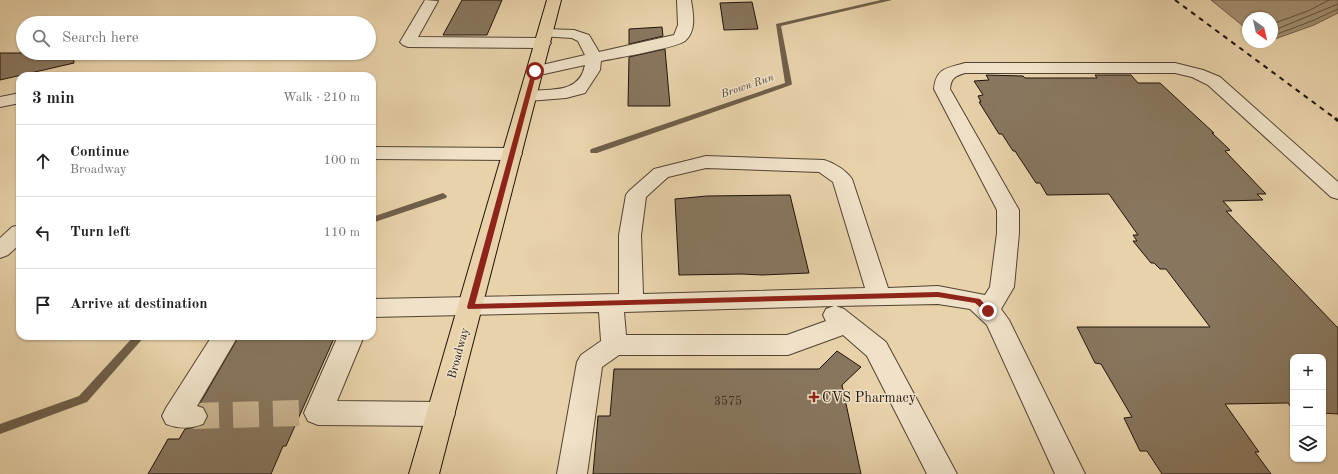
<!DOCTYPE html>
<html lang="en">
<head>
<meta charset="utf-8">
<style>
  body { margin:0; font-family:"Old Standard TT",serif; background:#f6f6f6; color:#222 }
  .controls { position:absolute; right:12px; bottom:12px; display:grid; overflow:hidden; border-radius:8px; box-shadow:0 1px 3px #0004 }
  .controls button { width:36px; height:36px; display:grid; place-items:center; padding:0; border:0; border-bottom:1px solid #e0e0e0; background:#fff; color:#222; font:20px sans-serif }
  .compass { position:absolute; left:1242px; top:12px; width:36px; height:36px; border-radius:50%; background:#fff; box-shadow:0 1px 3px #0004; rotate:146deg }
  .stop { position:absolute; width:12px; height:12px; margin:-9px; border:3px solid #8f2418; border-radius:50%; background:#fff }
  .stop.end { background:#8f2418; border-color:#fff; box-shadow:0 1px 4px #0008 }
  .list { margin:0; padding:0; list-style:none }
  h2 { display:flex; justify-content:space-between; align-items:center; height:52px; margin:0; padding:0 16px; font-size:17px }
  h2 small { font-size:13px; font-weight:400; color:#767676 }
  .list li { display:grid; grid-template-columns:26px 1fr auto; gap:12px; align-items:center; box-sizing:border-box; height:72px; padding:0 16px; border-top:1px solid #e0e0e0 }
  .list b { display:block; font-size:15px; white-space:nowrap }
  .list p { margin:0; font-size:13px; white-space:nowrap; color:#767676 }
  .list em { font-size:13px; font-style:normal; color:#767676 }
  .icon { flex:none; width:22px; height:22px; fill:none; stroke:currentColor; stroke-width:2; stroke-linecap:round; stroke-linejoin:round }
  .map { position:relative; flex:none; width:1338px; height:474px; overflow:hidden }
  .search { position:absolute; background:#fff; box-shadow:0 1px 3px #0004; left:16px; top:16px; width:360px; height:44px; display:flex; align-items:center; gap:10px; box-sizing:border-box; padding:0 14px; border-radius:22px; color:#767676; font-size:15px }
  .panel { position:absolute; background:#fff; box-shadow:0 1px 3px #0004; left:16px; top:72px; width:360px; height:268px; border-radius:12px }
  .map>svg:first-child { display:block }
  .water { fill:#a49174; stroke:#6f5f4a }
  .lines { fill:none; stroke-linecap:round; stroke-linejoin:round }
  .shore { stroke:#625240; stroke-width:1 }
  .stream { fill:#6f5f4a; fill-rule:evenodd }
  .building { fill:#88765e; stroke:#1f130b }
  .minor-tunnel { stroke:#cab592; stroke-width:26; stroke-dasharray:26 14; stroke-linecap:butt }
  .minor-casing { stroke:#514333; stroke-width:2 }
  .major-casing { stroke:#1f130b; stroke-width:2 }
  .minor { fill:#f0e2c8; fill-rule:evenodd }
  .major { fill:#e8d2aa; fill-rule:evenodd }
  .rail-far1 { stroke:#1f130b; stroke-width:2; stroke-dasharray:5 5; stroke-linecap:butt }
  .rail { stroke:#1f130b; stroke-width:3; stroke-dasharray:6 6; stroke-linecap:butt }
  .route { fill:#8f2418 }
  .poi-dot { fill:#8f2418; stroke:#f0e2c8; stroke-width:1.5 }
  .labels { text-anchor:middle; stroke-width:3; stroke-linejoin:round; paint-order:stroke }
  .far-water-label { font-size:11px; font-style:italic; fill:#544535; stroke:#f0e2c8 }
  .street-label { font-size:12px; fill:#1f130b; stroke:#f0e2c8 }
  .near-number-label { font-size:12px; fill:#392c20 }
  .near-poi-label { font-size:14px; fill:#1f130b; stroke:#f0e2c8; text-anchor:start }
</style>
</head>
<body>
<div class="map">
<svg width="1338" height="474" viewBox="0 0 1338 474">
  <rect width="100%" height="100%" fill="#e8d2aa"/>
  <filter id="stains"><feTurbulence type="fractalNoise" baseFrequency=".005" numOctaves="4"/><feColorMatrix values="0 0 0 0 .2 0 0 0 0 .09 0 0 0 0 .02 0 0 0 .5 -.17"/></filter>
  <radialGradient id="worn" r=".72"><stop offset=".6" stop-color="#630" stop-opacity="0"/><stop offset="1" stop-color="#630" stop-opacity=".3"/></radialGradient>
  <path class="water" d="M1211,0H1338V13L1314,25L1272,40V18H1248V30Z"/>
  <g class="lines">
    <g class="shore">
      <path d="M1272,24L1308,11L1329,0"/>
      <path d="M1272,31L1338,4"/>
      <path d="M1272,36L1312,21L1338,9"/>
    </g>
    <g class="stream">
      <path d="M881,0H892L781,26L792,84L791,85L597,153H591L590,151L591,149L785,83L776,24Z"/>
      <path d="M443,193L447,196L446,198L372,223V217Z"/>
      <path d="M134,336H145L87,402L0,434V424L79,396Z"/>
    </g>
  </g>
  <g class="building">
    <path d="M462,0H502L487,35H443Z"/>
    <path d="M752,2L758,29L724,30L720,3Z"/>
    <path d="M662,27L663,36L629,44V29Z"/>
    <path d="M665,49L670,106H628L629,57Z"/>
    <path d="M0,53H73L74,63L0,80Z"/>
    <path d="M986,75L1023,76L1025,78H1097L1095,75H1131L1138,83H1160L1214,133H1212L1230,150L1225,151L1266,194H1257L1263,200L1223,201L1232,211H1226L1338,328V414L1323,413V357H1293V410L1288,403L1225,404L1259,452H1255L1271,474H1162L1147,451H1140L1124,418L1132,417L1101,364L1095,363L1077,327H1210L1166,269H1160L1154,263H1151L1133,241H1137L1133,235H1138L1109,194L1047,195L1040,183H1036L1015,151H1013L1002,134H999L979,102H981L978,96L983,95L974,81L989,80Z"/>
    <path d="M790,195L809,273L762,275L742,274L679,275L675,199L707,196Z"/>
    <path d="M239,336H335L286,446H283L271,474H148L168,439H179L185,429L204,425L208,415L204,407L199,405Z"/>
    <path d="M837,351L861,367L842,385L861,474H593L598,416H610L614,369H819Z"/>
  </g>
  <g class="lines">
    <path class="minor-tunnel" d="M193,416L301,413"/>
    <g class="minor-casing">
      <g id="minor">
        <path d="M425,0L438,1L418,37L543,38L548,40L551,43L548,46L543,48L408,47L403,45L400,42Z"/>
        <path d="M677,0H691C693,13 697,31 685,41C676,48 616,58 601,61L600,70L585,93L566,98L528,101L522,100L519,96L522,92C545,87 579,97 585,65L535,76L529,74L527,71L529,68L585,55L578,41L572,38L540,36L538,33L540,30L545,29L574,30L589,35L599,52L674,35L678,25Z"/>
        <path d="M965,63H1175L1203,70L1220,77L1338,182V199L1331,197L1208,85L1192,77L1175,73H965C955,76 951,78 950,89L1019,210V233L1014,287L1001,309L1009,320L1085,474H1055L987,325L970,309L938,304L836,306L844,309L886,342L957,474H927L867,356L843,335L788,355H619L602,367L587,474H557L577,362L581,355L601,341L599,312L372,317V299L619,294V235L626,195L629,191L654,169L706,156L824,160C834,163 846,170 852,179L888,288L938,286L985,295L990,287L997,233V210L934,89C936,68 947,68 965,63ZM706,168L819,172L833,182L865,288L643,294L641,235L646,197L668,177ZM834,306L826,309L823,315L826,321L787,335H626L624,312Z"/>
        <path d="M20,93V103L0,107V97Z"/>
        <path d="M372,147L512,148L519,150L522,154L519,158L512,160L372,159Z"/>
        <path d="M20,225V244L8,255L0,258V238L12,227Z"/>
        <path d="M212,336H238L197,406L203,408L207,416L203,424C190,429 179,429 166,424L162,416L166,408Z"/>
        <path d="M338,336H364L337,401L441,402L451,406L455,414L451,422L441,426L318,425L308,421L304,413Z"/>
      </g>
    </g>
    <g class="major-casing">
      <path id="major" d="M547,0H561L439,474H409Z"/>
    </g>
    <use href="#minor" class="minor"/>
    <use href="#major" class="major"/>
    <path class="rail-far1" d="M1175,0L1336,119"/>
    <path class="rail" d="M1335,118L1338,121"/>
  </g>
  <path class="route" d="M535,70L537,71L475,304L938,292L980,299L991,311L988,314L975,303L938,297L468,309L467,307L532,71Z"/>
  <path class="poi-dot" d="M812 391h4v4h4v4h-4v4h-4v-4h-4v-4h4z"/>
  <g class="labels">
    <g class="far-water-label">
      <text transform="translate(747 85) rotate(-19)" y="4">Brown Run</text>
    </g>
    <g class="street-label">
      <text transform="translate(458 353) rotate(-75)" y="4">Broadway</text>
    </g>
    <g class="near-number-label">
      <text x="728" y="405">3575</text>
    </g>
    <g class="near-poi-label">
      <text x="822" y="402">CVS Pharmacy</text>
    </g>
  </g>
  <rect width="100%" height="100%" filter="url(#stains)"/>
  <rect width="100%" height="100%" fill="url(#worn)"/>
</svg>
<div class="controls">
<button>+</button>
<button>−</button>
<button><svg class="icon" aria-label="layers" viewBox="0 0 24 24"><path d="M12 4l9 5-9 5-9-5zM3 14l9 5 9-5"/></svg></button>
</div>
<svg class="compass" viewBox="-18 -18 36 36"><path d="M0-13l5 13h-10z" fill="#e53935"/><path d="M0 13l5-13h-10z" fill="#767676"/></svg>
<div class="stop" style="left:535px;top:71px"></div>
<div class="stop end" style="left:988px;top:311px"></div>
<div class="search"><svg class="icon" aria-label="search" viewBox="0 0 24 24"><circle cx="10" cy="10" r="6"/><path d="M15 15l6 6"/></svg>Search here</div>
<section class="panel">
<h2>3 min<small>Walk · 210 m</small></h2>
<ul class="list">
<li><svg class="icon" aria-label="ahead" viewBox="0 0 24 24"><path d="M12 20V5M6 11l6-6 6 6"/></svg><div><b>Continue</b><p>Broadway</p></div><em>100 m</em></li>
<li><svg class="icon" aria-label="left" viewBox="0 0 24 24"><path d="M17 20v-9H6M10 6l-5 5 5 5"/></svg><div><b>Turn left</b></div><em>110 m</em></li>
<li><svg class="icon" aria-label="arrive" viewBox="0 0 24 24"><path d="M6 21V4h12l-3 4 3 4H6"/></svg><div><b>Arrive at destination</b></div></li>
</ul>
</section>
</div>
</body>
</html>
